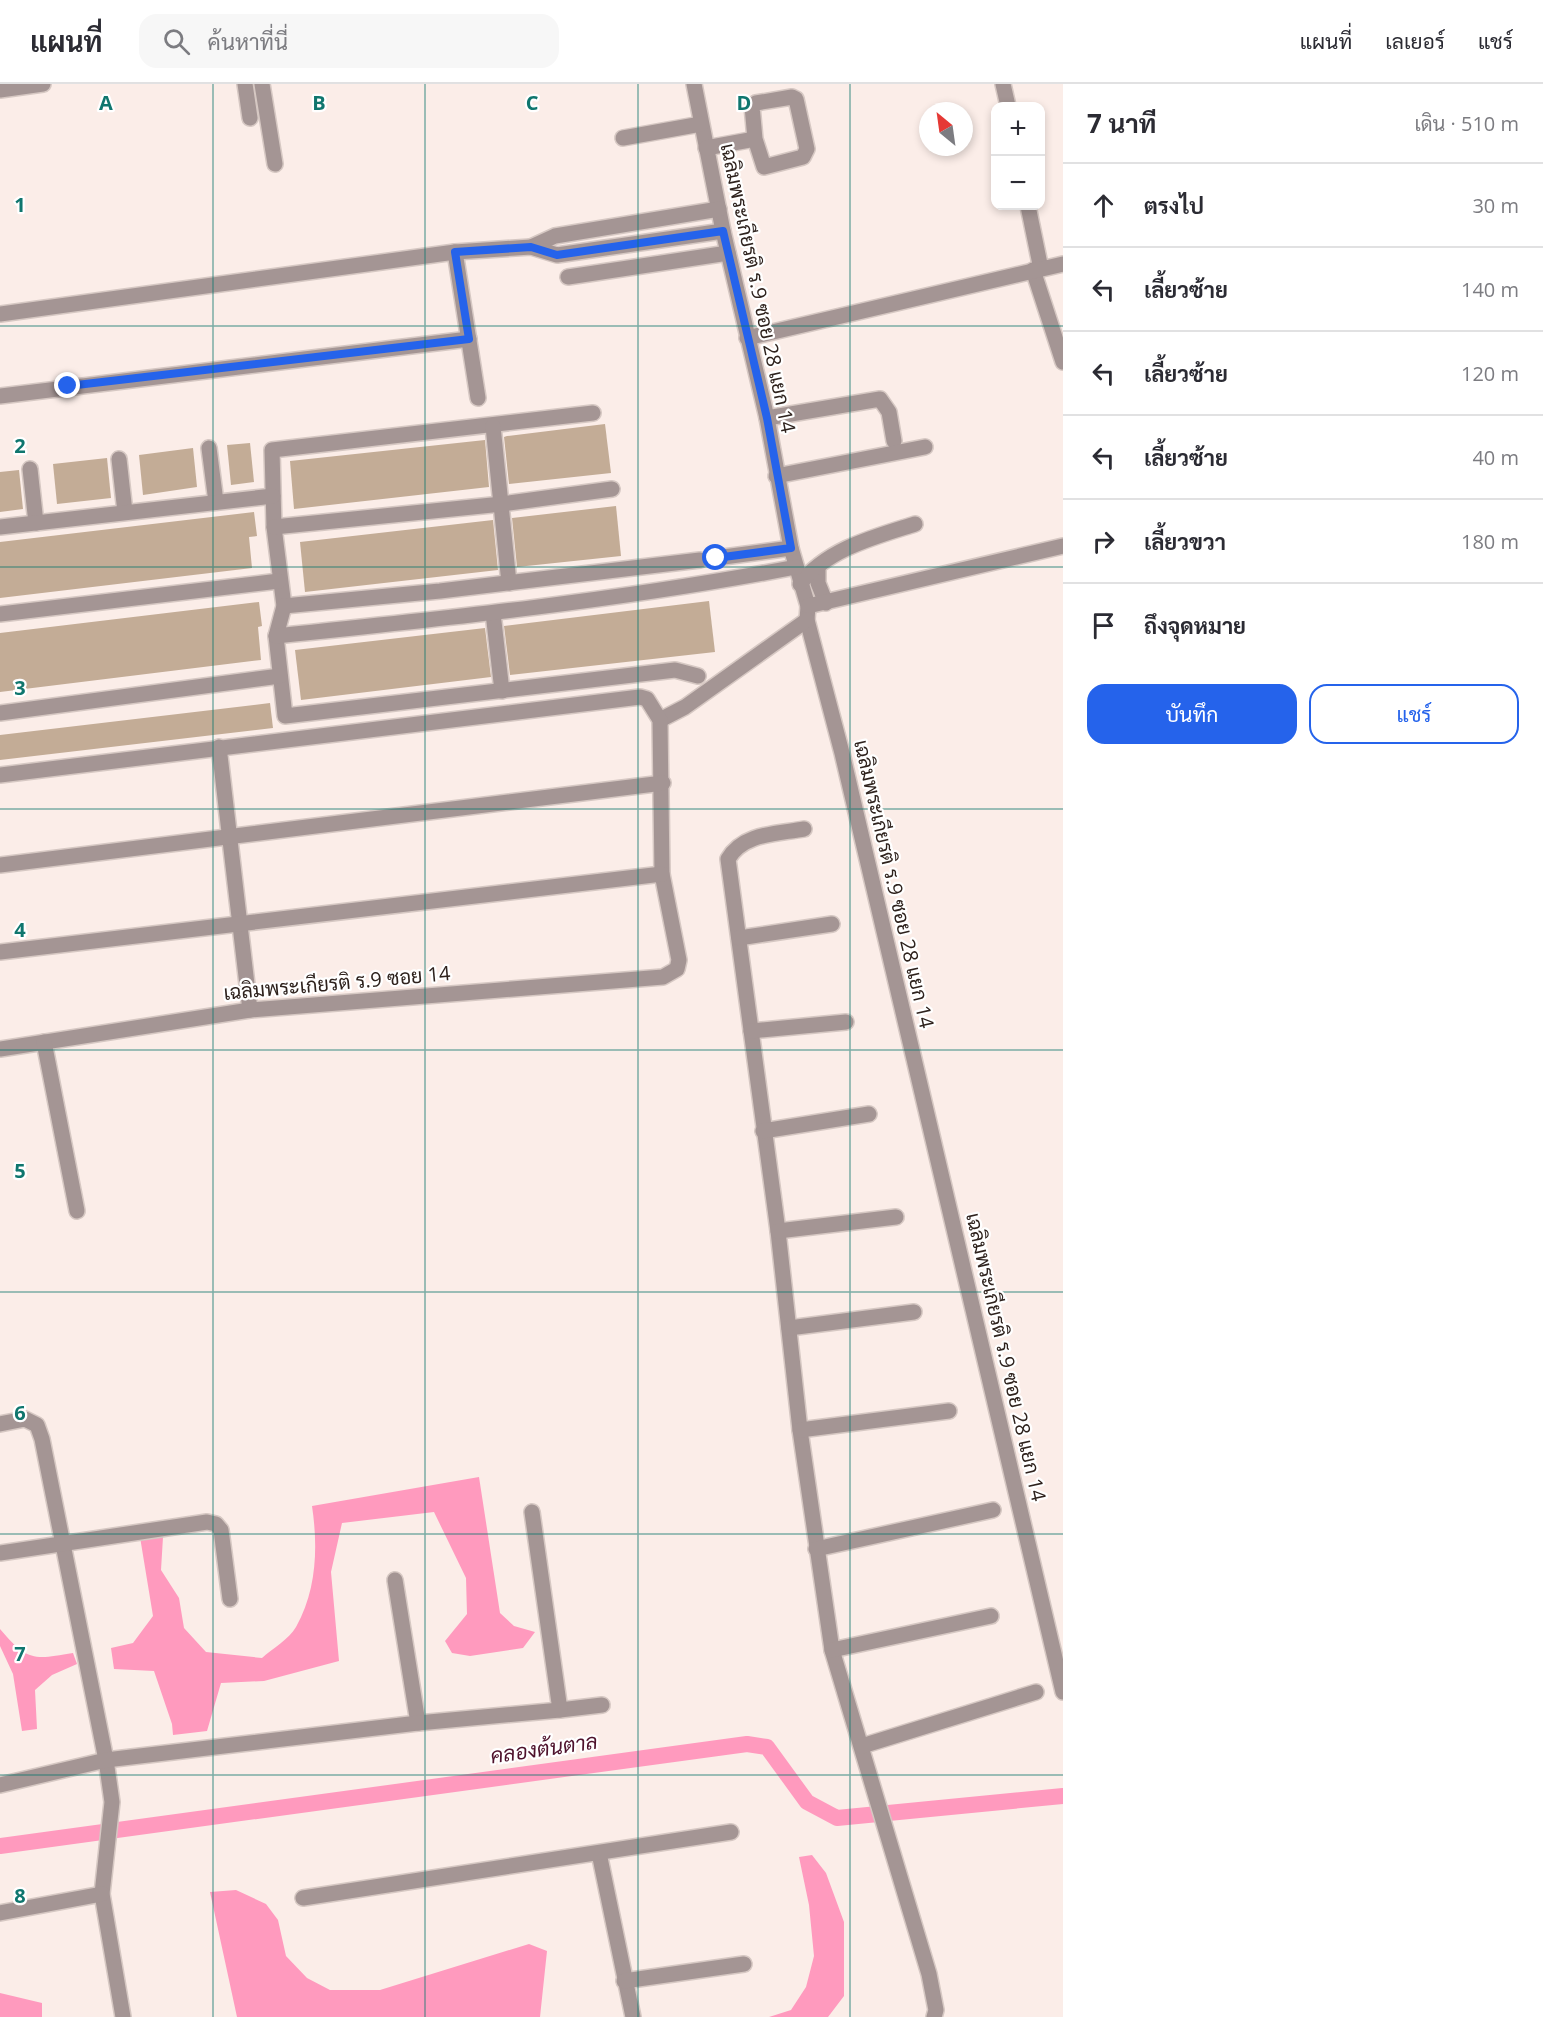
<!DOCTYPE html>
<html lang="th">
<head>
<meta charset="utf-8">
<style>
  body { margin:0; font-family:"Open Sans",Sarabun,sans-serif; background:#f7f7f7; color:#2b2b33 }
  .controls { position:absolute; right:18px; top:18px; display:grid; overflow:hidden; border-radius:12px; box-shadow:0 3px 9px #0003 }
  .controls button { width:54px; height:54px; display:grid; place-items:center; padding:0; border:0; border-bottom:2px solid #e1e1e2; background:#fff; color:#2b2b33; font:30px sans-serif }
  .compass { position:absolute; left:919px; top:18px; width:54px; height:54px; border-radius:50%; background:#fff; box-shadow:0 3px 9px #0003; rotate:331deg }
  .stop { position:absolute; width:18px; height:18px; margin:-14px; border:4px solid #2563eb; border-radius:50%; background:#fff }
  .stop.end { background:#2563eb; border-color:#fff; box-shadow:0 2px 6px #0008 }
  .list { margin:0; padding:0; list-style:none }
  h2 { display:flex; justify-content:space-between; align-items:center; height:78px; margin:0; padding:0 24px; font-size:26px }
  h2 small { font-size:20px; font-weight:400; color:#7c7c81 }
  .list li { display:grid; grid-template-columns:39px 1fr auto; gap:18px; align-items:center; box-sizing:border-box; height:84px; padding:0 24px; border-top:2px solid #e1e1e2 }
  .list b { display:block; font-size:22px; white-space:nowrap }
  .list em { font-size:20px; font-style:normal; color:#7c7c81 }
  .actions { display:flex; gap:12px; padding:18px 24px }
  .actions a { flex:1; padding:14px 0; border:2px solid #2563eb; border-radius:18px; text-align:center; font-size:21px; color:#2563eb }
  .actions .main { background:#2563eb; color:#fff }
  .icon { flex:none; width:33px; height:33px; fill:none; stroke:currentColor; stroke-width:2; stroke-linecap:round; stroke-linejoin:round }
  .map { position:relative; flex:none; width:1063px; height:1933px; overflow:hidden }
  header { display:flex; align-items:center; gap:36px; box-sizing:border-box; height:84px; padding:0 30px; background:#fff; border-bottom:2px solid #e1e1e2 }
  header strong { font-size:28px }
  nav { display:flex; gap:33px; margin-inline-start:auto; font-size:21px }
  .search { width:420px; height:54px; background:#f7f7f7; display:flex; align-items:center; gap:15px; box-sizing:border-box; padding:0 21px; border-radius:18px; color:#7c7c81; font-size:22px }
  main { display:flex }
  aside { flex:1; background:#fff }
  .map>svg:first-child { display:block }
  .water { fill:#ff9abe }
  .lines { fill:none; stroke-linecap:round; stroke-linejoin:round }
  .canal { stroke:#ff9abe; stroke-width:16 }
  .building { fill:#c3ac96 }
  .minor-casing { stroke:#d6c8c3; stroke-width:18 }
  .minor { stroke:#a49594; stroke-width:15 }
  .route { stroke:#2563eb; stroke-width:8 }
  .grid { fill:none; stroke:#0f766e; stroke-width:1.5; stroke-opacity:0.55 }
  .labels { text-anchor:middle; stroke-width:4.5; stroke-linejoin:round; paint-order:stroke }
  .street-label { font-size:20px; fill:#2e221d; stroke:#fff }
  .water-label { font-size:21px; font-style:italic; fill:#4e122c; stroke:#fff }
  .grid-label { font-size:20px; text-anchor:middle; font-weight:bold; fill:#0f766e; stroke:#fff; stroke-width:4.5; stroke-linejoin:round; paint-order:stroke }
</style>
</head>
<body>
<header>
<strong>แผนที่</strong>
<div class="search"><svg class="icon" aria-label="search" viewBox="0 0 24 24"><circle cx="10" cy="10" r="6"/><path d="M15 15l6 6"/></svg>ค้นหาที่นี่</div>
<nav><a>แผนที่</a><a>เลเยอร์</a><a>แชร์</a></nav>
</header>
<main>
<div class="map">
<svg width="1063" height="1933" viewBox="0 0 1063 1933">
  <rect width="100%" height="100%" fill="#fbede8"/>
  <g class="water">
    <path d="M479,1393L500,1529L514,1542L535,1548L523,1564L470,1572L452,1569L445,1557L467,1530L466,1494L434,1428L342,1439L331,1488L339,1577L264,1597L221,1599L207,1647L173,1651L172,1640L154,1587L114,1585L111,1564L133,1559L153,1532L140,1453H163L161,1486L179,1514L184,1544L206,1568L262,1574C272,1565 289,1555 296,1543C317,1506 318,1462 312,1422Z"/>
    <path d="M0,1545C27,1577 33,1576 73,1569L77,1580L52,1591L35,1606L37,1645L22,1647L13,1590L0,1562Z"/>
    <path d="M812,1771L826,1789L844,1838V1912L828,1933H769L791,1926L806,1903L814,1872L809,1821L799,1773Z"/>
    <path d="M236,1806L266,1820L278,1836L286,1872L307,1894L330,1906H380L529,1860L547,1867L540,1933H237L210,1808Z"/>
    <path d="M0,1909L42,1919V1933H0Z"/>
  </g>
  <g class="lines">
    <path class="canal" d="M0,1762L747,1660L767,1663L807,1718L837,1734L1063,1712"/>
  </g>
  <g class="building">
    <path d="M605,340L611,389L509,400L504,353L507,352Z"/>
    <path d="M485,356L489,403L294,425L290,377Z"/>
    <path d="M250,359L254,398L231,401L227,361Z"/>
    <path d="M193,364L197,403L143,411L139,371Z"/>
    <path d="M107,374L111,414L57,420L53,380Z"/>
    <path d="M19,386L23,425L0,428V388Z"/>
    <path d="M616,422L621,472L517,483L512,434Z"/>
    <path d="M254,428L257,452L249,453L252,484L0,514V458Z"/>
    <path d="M493,436L498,486L305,508L300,458Z"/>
    <path d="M709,517L715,568L510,591L504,542Z"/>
    <path d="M259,518L262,542L258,543L261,576L0,608V549Z"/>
    <path d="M485,544L491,593L301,616L295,566Z"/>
    <path d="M270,619L273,644L0,676V651Z"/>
  </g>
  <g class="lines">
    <g class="minor-casing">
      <g id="minor">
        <path d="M245,0L250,34"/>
        <path d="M262,0L275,80"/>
        <path d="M694,0L723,147L767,334L791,464L808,522L807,536L842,669L1063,1608"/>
        <path d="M1003,0L1008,22"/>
        <path d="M0,6L43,0"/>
        <path d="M623,54L701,40"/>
        <path d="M706,64L755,55L764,83L803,73L807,65L796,15L792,13L756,19L752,22L755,55"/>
        <path d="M1028,122L1041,185"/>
        <path d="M531,163L555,152L719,125"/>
        <path d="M455,168L478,314"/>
        <path d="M1033,186L1063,278"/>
        <path d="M568,193L728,169"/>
        <path d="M0,230L455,168L531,163L557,171L723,147"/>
        <path d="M747,254L1063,180"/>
        <path d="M0,312L469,255"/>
        <path d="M593,329L272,366L274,443L284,522L276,552L285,632L675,586L698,592"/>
        <path d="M767,334L880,315L889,328L894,357"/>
        <path d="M493,342L509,499"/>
        <path d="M209,364L216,418"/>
        <path d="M119,375L125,428"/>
        <path d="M30,385L36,439"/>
        <path d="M776,392L925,363"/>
        <path d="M0,443L273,412"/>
        <path d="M274,443L502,420L612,405"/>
        <path d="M716,474L791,464"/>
        <path d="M818,484V499L826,519"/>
        <path d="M800,500C827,465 874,453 915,440"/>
        <path d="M284,522L440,507L700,476"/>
        <path d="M808,522L1063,462"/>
        <path d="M493,529L502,607"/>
        <path d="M0,530L279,497"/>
        <path d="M276,552C450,534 624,516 796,483"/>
        <path d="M0,629L280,592"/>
        <path d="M660,636L685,623L807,536"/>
        <path d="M219,663L250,926"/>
        <path d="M0,691L640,613L647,615L660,636L662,790L679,876L677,885L663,893L250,926L0,965"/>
        <path d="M804,745C776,750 743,749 728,775L778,1147L800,1346L832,1566L929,1890L936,1926L934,1933"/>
        <path d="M0,781L663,699"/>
        <path d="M739,854L832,840"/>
        <path d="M0,868L662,790"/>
        <path d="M751,947L846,938"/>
        <path d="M44,958L77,1127"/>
        <path d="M763,1047L869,1030"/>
        <path d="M778,1147L896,1133"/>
        <path d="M789,1244L914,1228"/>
        <path d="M0,1340L25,1335L37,1341L42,1355L106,1676L112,1718L102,1810L123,1933"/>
        <path d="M800,1346L949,1327"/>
        <path d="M816,1465L993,1426"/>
        <path d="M0,1469L207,1438L216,1440L221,1446L230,1515"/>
        <path d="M395,1496L418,1639"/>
        <path d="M832,1566L991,1532"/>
        <path d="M560,1626L602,1621"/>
        <path d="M862,1662L1036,1608"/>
        <path d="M0,1701L106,1676L418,1639L560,1626L532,1428"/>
        <path d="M599,1769L633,1933"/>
        <path d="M303,1814L731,1748"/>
        <path d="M0,1829L102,1810"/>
        <path d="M624,1897L744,1880"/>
      </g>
    </g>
    <use href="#minor" class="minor"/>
  </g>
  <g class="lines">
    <path class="route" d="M68,302L469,255L455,168L531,163L557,171L723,147L767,334L791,464L716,474"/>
  </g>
  <path class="grid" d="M213,0V1933M425,0V1933M638,0V1933M850,0V1933M0,242H1063M0,483H1063M0,725H1063M0,966H1063M0,1208H1063M0,1450H1063M0,1691H1063"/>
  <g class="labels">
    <g class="street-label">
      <text transform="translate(758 204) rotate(78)" y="7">เฉลิมพระเกียรติ ร.9 ซอย 28 แยก 14</text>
      <text transform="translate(894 800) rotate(77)" y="7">เฉลิมพระเกียรติ ร.9 ซอย 28 แยก 14</text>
      <text transform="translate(337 899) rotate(-5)" y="7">เฉลิมพระเกียรติ ร.9 ซอย 14</text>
      <text transform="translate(1006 1273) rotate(77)" y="7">เฉลิมพระเกียรติ ร.9 ซอย 28 แยก 14</text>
    </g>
    <g class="water-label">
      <text transform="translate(544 1665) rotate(-8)" y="7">คลองต้นตาล</text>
    </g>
  </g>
  <g class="grid-label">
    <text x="106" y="26">A</text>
    <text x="319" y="26">B</text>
    <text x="532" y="26">C</text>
    <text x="744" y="26">D</text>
    <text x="20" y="128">1</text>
    <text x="20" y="369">2</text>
    <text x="20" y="611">3</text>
    <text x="20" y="853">4</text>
    <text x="20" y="1094">5</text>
    <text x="20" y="1336">6</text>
    <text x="20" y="1577">7</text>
    <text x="20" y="1819">8</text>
  </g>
</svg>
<div class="controls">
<button>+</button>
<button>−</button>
</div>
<svg class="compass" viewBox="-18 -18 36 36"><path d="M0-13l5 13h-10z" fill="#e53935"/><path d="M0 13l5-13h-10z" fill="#7c7c81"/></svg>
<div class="stop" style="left:716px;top:474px"></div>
<div class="stop end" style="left:68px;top:302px"></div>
</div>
<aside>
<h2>7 นาที<small>เดิน · 510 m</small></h2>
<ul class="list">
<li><svg class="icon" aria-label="ahead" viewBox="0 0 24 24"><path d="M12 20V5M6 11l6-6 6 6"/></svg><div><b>ตรงไป</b></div><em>30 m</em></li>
<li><svg class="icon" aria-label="left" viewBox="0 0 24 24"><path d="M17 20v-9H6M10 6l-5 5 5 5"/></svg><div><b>เลี้ยวซ้าย</b></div><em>140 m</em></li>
<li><svg class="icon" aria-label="left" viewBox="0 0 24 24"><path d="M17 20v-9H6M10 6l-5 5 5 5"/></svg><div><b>เลี้ยวซ้าย</b></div><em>120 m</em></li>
<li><svg class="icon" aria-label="left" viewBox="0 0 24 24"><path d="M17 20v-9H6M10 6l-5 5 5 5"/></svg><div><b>เลี้ยวซ้าย</b></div><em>40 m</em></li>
<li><svg class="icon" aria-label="right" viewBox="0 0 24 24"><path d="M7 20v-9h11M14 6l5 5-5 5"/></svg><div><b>เลี้ยวขวา</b></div><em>180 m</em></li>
<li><svg class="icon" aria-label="arrive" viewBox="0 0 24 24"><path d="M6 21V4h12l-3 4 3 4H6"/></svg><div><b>ถึงจุดหมาย</b></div></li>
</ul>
<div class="actions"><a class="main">บันทึก</a><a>แชร์</a></div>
</aside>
</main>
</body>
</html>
